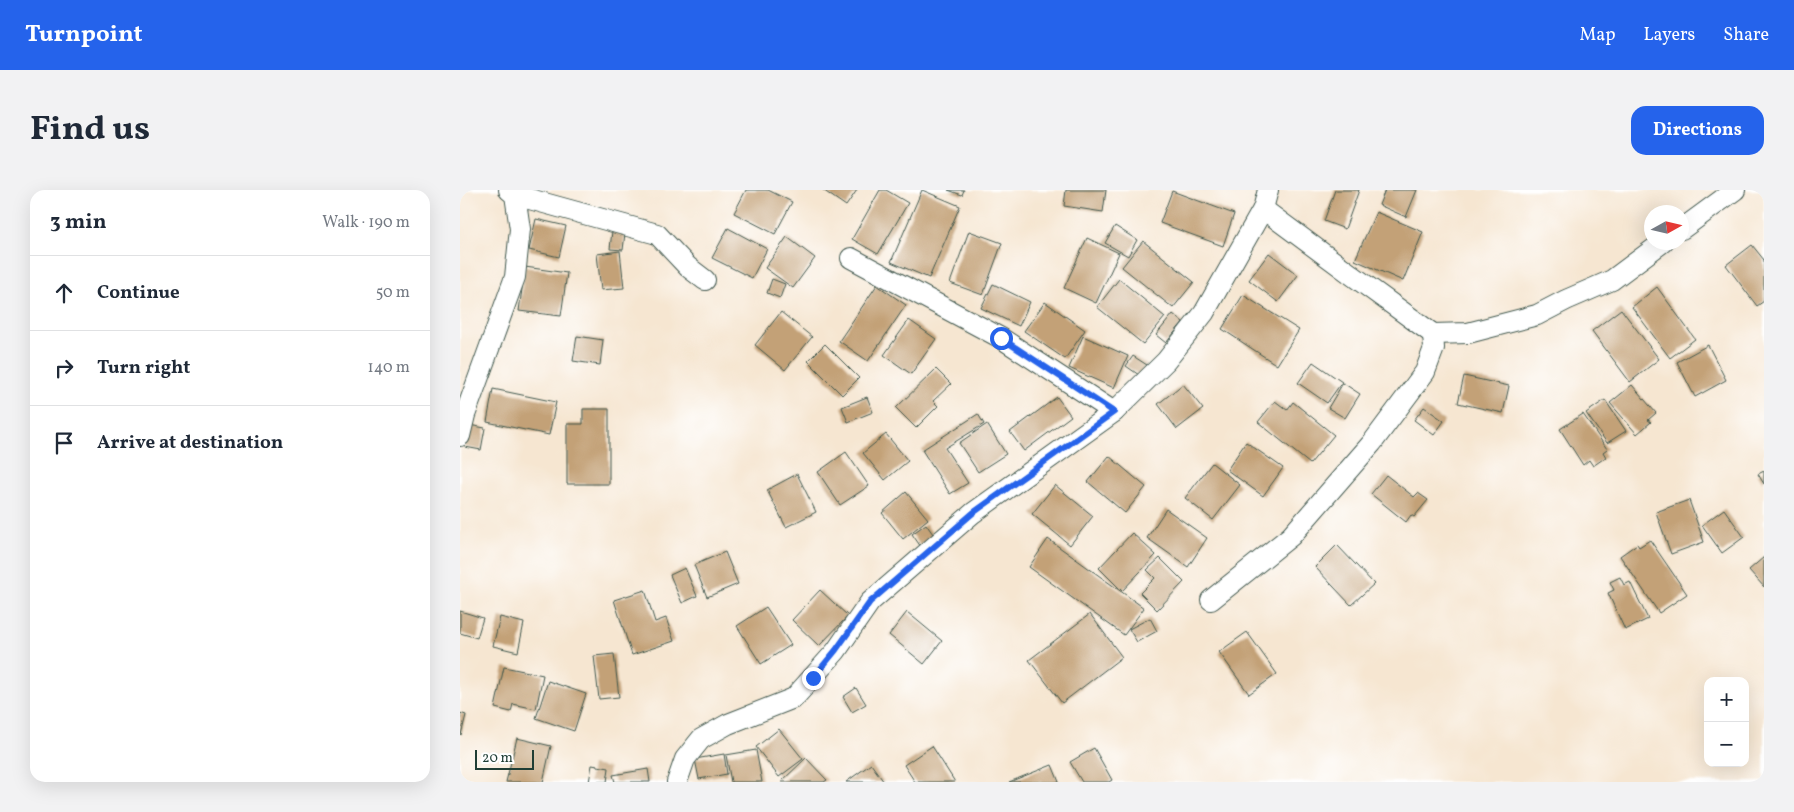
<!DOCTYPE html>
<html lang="en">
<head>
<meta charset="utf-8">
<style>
  body { margin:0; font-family:Vollkorn,serif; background:#f2f2f3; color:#1f2937 }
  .controls { position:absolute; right:15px; bottom:15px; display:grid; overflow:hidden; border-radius:10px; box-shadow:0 5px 20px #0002 }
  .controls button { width:45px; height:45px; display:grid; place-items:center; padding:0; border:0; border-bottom:1px solid #e0e1e3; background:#fff; color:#1f2937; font:25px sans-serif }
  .compass { position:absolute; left:1184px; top:15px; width:45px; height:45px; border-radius:50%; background:#fff; box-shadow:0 5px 20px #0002; rotate:82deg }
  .scale { position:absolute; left:15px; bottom:12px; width:59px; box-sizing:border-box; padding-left:5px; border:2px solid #1f3d34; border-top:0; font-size:14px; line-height:18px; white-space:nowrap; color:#1f3d34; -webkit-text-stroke:4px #fff; paint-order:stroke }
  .stop { position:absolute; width:15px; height:15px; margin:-11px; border:4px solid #2563eb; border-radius:50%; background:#fff }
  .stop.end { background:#2563eb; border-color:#fff; box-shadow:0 1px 5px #0008 }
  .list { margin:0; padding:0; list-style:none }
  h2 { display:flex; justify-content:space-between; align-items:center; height:65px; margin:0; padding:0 20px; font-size:21px }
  h2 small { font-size:16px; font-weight:400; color:#747a83 }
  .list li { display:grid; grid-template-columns:32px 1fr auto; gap:15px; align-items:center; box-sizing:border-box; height:75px; padding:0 20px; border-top:1px solid #e0e1e3 }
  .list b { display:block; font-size:19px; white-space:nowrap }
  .list em { font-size:16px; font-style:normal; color:#747a83 }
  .icon { flex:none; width:28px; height:28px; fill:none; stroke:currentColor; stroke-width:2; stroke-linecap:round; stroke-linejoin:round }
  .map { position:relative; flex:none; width:1304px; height:592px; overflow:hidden; border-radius:15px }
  header { display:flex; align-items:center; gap:30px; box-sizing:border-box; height:70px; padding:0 25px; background:#2563eb; color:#fff }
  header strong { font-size:24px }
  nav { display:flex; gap:28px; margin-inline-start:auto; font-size:18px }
  .intro { display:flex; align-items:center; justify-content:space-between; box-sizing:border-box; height:120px; padding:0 30px }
  h1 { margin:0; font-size:35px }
  .button { padding:12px 22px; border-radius:15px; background:#2563eb; color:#fff; font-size:18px; font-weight:700 }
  main { display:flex; gap:30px; padding:0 30px }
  aside { flex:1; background:#fff; border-radius:15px; box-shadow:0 5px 20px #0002 }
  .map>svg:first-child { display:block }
  .building { fill:#c3a177 }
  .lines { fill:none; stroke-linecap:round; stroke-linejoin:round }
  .street-casing { stroke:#3f564c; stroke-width:22 }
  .street { stroke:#fff; stroke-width:20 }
  .route { stroke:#2563eb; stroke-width:6 }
</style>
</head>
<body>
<header>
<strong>Turnpoint</strong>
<nav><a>Map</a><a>Layers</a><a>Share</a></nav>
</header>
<div class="intro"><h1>Find us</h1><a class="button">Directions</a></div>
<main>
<aside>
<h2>3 min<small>Walk · 190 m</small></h2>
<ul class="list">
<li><svg class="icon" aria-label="ahead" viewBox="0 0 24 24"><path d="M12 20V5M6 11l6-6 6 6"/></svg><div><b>Continue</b></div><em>50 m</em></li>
<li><svg class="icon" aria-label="right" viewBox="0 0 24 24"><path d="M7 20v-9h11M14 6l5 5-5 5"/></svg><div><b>Turn right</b></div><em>140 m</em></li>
<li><svg class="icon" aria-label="arrive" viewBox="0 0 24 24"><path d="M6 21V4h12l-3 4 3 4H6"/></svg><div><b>Arrive at destination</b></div></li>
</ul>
</aside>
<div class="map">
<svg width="1304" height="592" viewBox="0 0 1304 592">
  <rect width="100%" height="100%" fill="#fff"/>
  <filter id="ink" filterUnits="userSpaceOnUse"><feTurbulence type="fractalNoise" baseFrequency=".02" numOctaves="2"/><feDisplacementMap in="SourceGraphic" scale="10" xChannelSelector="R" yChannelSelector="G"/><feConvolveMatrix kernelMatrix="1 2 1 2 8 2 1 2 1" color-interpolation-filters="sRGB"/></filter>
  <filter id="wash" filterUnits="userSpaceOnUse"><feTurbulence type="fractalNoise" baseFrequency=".0096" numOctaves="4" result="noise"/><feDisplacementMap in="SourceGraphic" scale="20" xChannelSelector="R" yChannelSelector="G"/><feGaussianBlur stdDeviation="1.12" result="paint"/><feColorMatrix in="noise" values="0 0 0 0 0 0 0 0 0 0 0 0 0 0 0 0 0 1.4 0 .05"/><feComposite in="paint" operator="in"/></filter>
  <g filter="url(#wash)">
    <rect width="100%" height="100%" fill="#f6e6d1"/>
    <g id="blocks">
      <g class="building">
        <path d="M286,0H308L332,12L315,44L274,23Z"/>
        <path d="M363,0H397L386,16Z"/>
        <path d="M420,0H426L448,13L418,64L392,49Z"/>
        <path d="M462,0L500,16L469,88L431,72Z"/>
        <path d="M488,0H504L502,5Z"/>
        <path d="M606,0H646L643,22L604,16Z"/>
        <path d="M875,0H899L885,39L864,31Z"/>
        <path d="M925,0H957L946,27L919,15Z"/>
        <path d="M712,1L774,24L763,56L700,33Z"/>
        <path d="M916,22L963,42L943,91L895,70Z"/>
        <path d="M76,29L106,36L99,67L69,60Z"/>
        <path d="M655,36L677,50L668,66L645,53Z"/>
        <path d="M268,38L307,59L292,88L252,68Z"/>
        <path d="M152,41L165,43L163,60L150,59Z"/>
        <path d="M509,41L542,53L523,105L490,93Z"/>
        <path d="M327,47L355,68L333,98L305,78Z"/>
        <path d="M627,48L659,63L636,113L604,98Z"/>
        <path d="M683,51L734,92L713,118L662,77Z"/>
        <path d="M1292,55L1304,70V111L1297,116L1266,75Z"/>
        <path d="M160,61L164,98L141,100L137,64Z"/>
        <path d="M809,63L838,85L818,112L789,90Z"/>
        <path d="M65,77L107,83L101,126L59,121Z"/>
        <path d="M312,89L325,94L320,108L307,103Z"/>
        <path d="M659,89L705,127L683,154L637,117Z"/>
        <path d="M533,94L570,112L559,136L521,118Z"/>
        <path d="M417,95L446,115L408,171L379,151Z"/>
        <path d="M1197,97L1235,149L1210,168L1172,117Z"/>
        <path d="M783,105L839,140L817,175L762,139Z"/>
        <path d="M585,112L625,140L605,169L564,141Z"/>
        <path d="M1161,119L1199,169L1170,192L1132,141Z"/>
        <path d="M321,122L352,147L325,180L295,155Z"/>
        <path d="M713,124L723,132L706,153L696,145Z"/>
        <path d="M449,130L476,149L451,184L424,165Z"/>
        <path d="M117,146L143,150L140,175L113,171Z"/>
        <path d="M623,146L668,166L654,198L609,178Z"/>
        <path d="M365,154L399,188L382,205L348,171Z"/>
        <path d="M1248,155L1266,190L1235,207L1217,172Z"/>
        <path d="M673,166L687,175L679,185L666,176Z"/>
        <path d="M853,172L882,192L867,213L838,193Z"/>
        <path d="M476,179L491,194L473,211L478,216L456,238L436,218Z"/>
        <path d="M1004,186L1049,196L1043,223L998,213Z"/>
        <path d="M883,193L900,204L885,228L868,218Z"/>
        <path d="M723,194L743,219L717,239L698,214Z"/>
        <path d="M1172,195L1196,223L1188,230L1191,232L1177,244L1150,213Z"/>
        <path d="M33,199L96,212L89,245L27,232Z"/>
        <path d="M407,207L413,222L388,232L382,217Z"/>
        <path d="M597,207L611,226L564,261L550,242Z"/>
        <path d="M1145,210L1166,241L1147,253L1126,223Z"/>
        <path d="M815,211L827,220L833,212L874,245L850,274L798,232Z"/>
        <path d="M964,217L984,231L974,245L954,230Z"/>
        <path d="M123,219H149V294H107V234H123Z"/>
        <path d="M518,224L524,234L485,258L508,293L490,304L462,260Z"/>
        <path d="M1123,224L1147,259L1143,262L1146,267L1133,276L1129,270L1123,275L1100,239Z"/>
        <path d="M527,234L546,264L518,282L499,253Z"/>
        <path d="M9,235L25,238L21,260L5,257Z"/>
        <path d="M426,244L448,271L425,290L403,263Z"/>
        <path d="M786,252L823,278L803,306L767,280Z"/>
        <path d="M386,262L409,296L380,315L358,282Z"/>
        <path d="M649,266L686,297L665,323L628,292Z"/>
        <path d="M752,273L780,295L753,330L725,308Z"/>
        <path d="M1304,281V294L1298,284Z"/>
        <path d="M337,284L356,322L326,337L307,300Z"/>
        <path d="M926,285L954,307L958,303L968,310L954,327L951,325L946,332L911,304Z"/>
        <path d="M595,295L633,326L610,355L572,324Z"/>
        <path d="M446,302L468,329L443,349L422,323Z"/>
        <path d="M1229,310L1244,352L1211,364L1196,322Z"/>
        <path d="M706,319L747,348L728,377L687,348Z"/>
        <path d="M1264,319L1284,347L1262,363L1242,335Z"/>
        <path d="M466,334L475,347L461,357L452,344Z"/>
        <path d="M672,343L696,365L662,401L639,378Z"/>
        <path d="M588,349L684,418L664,445L569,377Z"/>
        <path d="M1190,350L1227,404L1199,423L1160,366L1177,354L1179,357Z"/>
        <path d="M877,355L914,394L891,415L855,377Z"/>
        <path d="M265,362L278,394L247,407L234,375Z"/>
        <path d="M1304,367V397L1289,380Z"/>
        <path d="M700,368L724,392L697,420L680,403L695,388L687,380Z"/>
        <path d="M225,378L237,406L222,413L210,385Z"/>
        <path d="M1160,387L1164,395L1170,392L1188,429L1165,440L1148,403L1154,400L1150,392Z"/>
        <path d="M185,400L195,432L206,428L214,451L172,465L154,410Z"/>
        <path d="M360,400L388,426L359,456L332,430Z"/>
        <path d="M306,417L331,455L301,474L277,436Z"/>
        <path d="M0,421L23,428L17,448L0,443Z"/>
        <path d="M447,422L482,451L464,474L429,445Z"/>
        <path d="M630,424L662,467L602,513L569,470Z"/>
        <path d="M40,427L64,433L58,462L33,456Z"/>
        <path d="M690,428L697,441L677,452L669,439Z"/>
        <path d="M787,442L817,484L789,504L759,462Z"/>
        <path d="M154,464L159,507L139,509L134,466Z"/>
        <path d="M44,477L83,485L76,519L53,514L51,522L35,518Z"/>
        <path d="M88,491L126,504L114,541L76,528Z"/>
        <path d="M396,498L406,514L392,522L383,507Z"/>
        <path d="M0,523L6,525L1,545L0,544Z"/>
        <path d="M319,539L343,569L319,587L296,557Z"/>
        <path d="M57,548L91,556L83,592H46Z"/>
        <path d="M472,556L495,592H455L444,575Z"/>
        <path d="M634,558L652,590L649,592H622L610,572Z"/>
        <path d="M296,560L302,592H271L266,565Z"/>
        <path d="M264,564L267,584L239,589L235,569Z"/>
        <path d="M346,568L367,590L364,592H321Z"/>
        <path d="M411,574L424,592H386Z"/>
        <path d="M132,575L149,578L147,592H129Z"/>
        <path d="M592,575L599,592H549Z"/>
        <path d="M188,579L190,592H155L153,585Z"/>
      </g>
    </g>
  </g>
  <g filter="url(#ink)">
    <use href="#blocks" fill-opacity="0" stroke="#3f564c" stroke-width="1"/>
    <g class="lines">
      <g class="street-casing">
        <g id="street">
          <path d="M55,5L197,44L228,77L245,90"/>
          <path d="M803,19L896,88L973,144L1008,143L1077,125L1106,110L1152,90L1203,52"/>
          <path d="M1222,39L1275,0"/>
          <path d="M391,68L541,148L654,222"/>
          <path d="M0,246L5,225L55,87L60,39L55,5L49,0"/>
          <path d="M751,410L831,346L912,253L965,182L974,158L973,144"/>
          <path d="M217,592L225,569L241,549L268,534L334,508L376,461L410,412L513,323L654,222L706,171L744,123L803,19L808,0"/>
        </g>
      </g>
      <use href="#street" class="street"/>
    </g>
  </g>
  <g class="lines" filter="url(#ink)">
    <path class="route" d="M353,488L376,460L410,412L513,323L654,222L541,148"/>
  </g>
</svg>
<div class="controls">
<button>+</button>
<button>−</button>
</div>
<svg class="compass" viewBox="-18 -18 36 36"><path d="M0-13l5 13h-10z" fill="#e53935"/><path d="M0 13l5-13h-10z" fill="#747a83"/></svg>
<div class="scale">20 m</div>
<div class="stop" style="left:541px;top:148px"></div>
<div class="stop end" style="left:353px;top:488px"></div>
</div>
</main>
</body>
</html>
